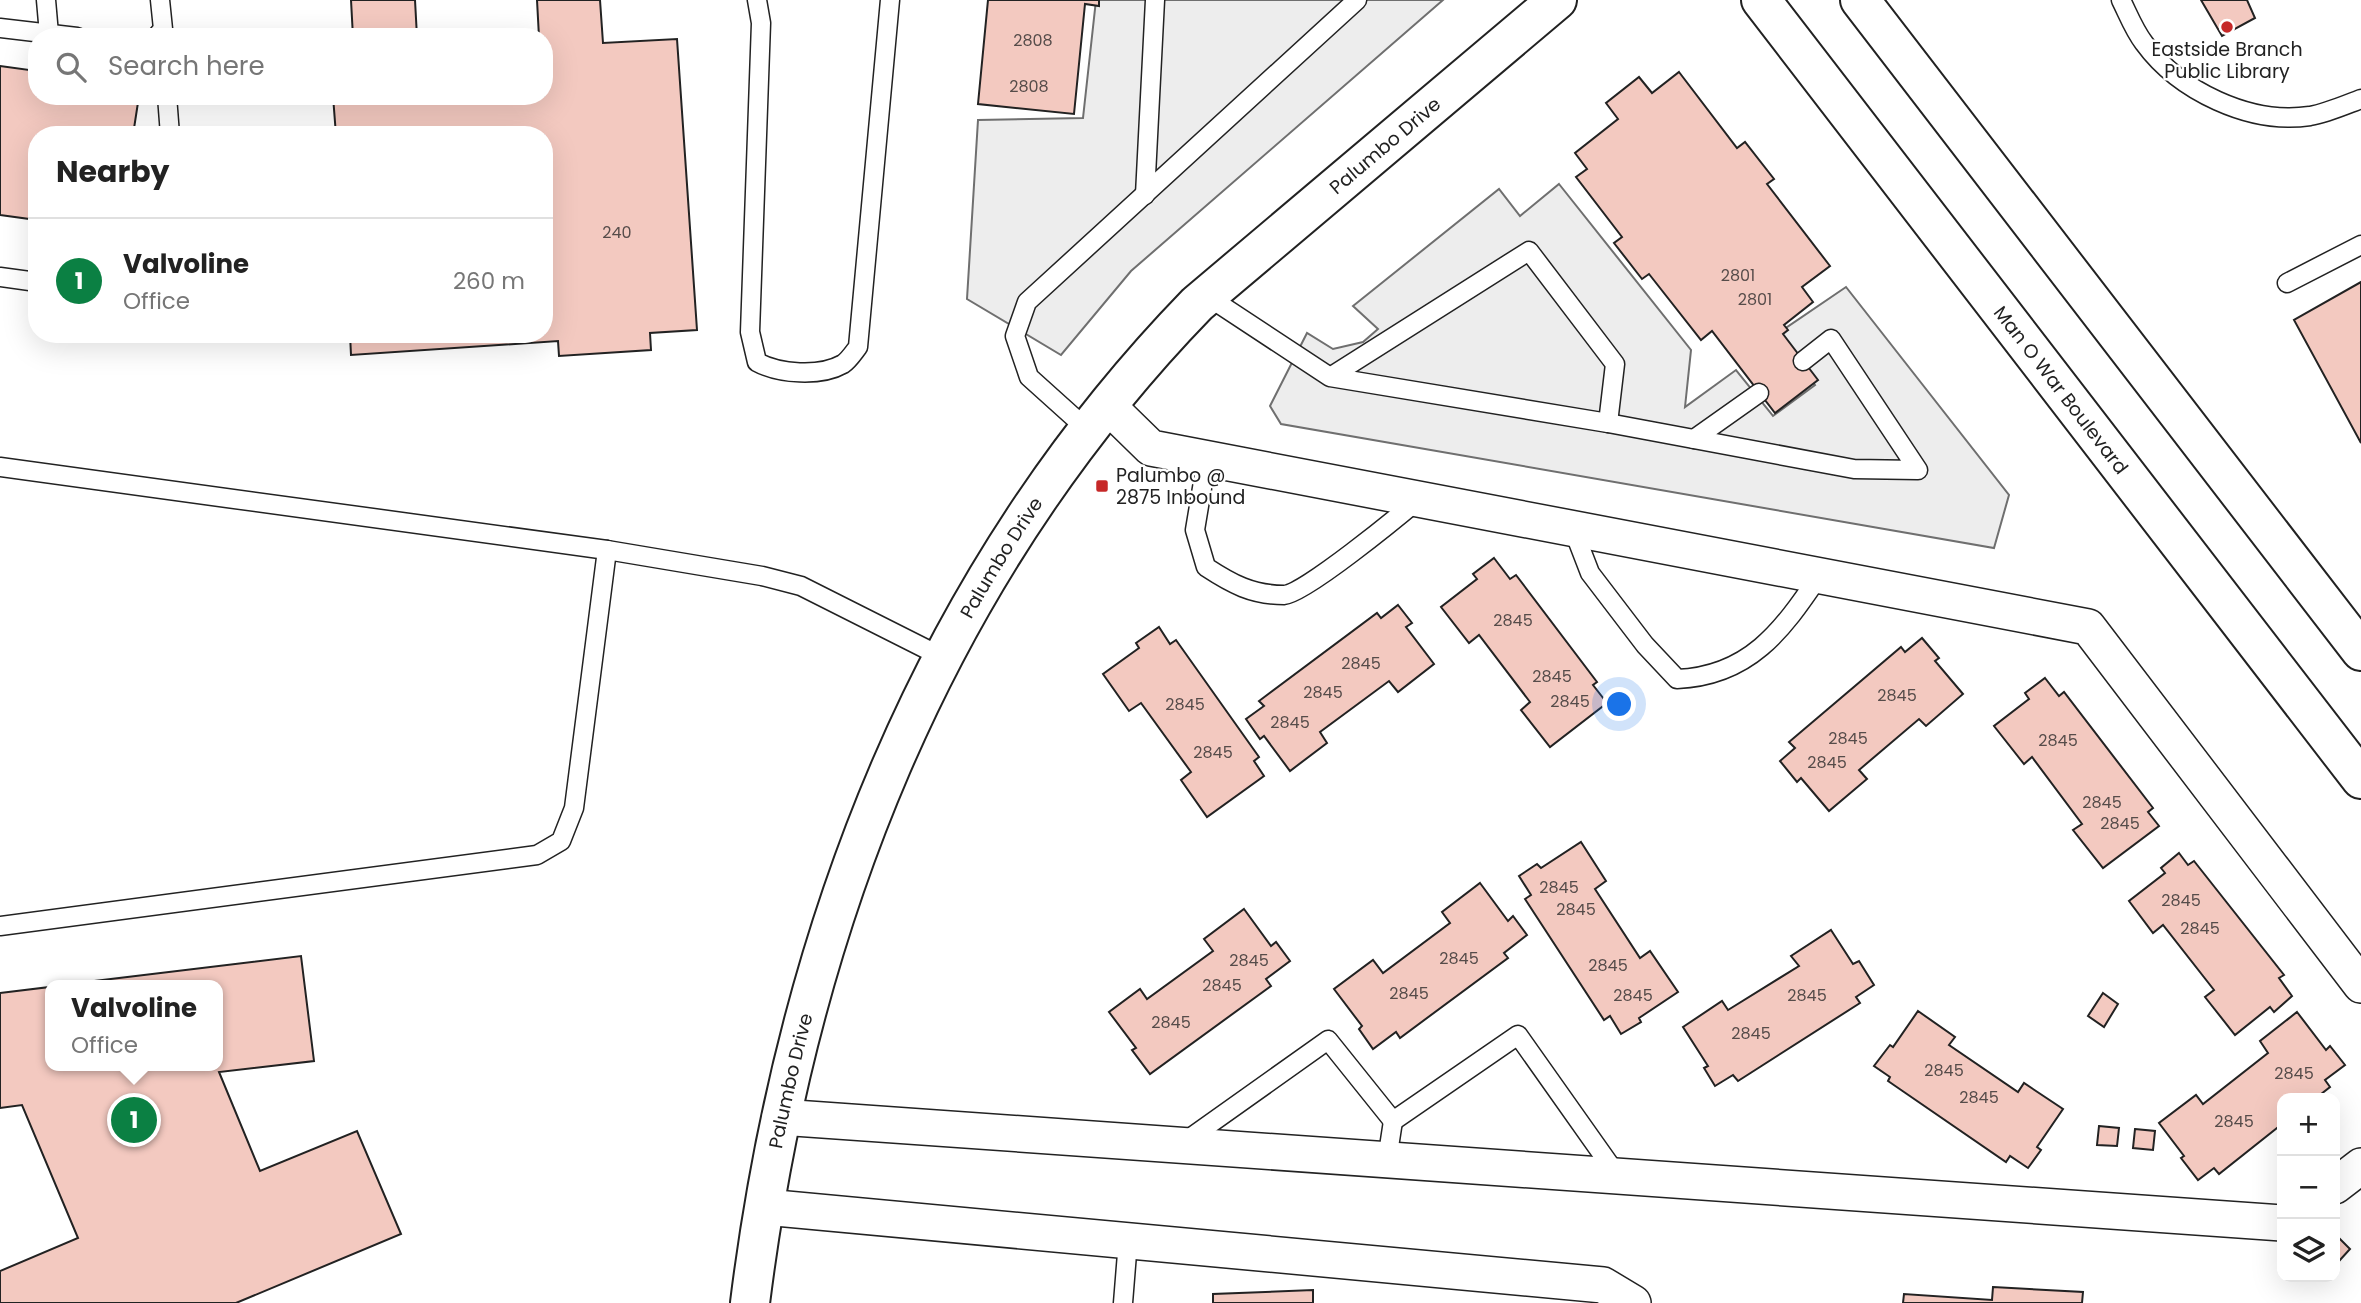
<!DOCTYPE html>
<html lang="en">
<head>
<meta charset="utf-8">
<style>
  body { margin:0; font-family:Poppins,sans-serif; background:#f6f6f6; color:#222 }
  .controls { position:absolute; right:21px; bottom:21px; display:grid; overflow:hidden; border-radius:14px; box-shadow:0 7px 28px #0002 }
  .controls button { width:63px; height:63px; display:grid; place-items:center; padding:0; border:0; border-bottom:2px solid #e0e0e0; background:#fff; color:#222; font:35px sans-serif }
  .you { position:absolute; left:1620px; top:705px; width:24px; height:24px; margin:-18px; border:5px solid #fff; border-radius:50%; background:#1a73e8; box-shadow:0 0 0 10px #1a73e833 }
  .badge { display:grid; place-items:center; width:46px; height:46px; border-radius:50%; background:#0b8043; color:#fff; font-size:23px; font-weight:700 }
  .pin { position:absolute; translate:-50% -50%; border:4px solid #fff; box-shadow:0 2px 7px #0006 }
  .popup { position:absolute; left:45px; top:980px; width:178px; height:91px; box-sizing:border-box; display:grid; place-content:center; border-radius:14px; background:#fff; filter:drop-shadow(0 2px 5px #0005); font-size:23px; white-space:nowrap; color:#767676 }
  .popup b { font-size:26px; color:#222 }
  .popup::after { content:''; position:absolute; left:50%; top:100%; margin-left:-14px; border:14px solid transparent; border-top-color:#fff }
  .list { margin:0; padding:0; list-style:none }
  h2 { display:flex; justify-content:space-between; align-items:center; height:91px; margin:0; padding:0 28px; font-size:30px }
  h2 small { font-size:23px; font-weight:400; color:#767676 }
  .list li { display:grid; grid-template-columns:46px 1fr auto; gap:21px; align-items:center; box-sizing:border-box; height:126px; padding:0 28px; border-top:2px solid #e0e0e0 }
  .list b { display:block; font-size:26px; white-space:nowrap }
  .list p { margin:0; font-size:23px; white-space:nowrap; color:#767676 }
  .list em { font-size:23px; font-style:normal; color:#767676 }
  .icon { flex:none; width:38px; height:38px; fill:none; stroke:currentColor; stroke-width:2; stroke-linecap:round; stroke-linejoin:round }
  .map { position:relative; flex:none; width:2361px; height:1303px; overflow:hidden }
  .search { position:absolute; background:#fff; box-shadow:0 7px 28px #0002; left:28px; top:28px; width:525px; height:77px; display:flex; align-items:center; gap:18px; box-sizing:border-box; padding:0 24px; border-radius:28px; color:#767676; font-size:26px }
  .panel { position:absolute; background:#fff; box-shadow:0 7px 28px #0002; left:28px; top:126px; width:525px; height:217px; border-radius:28px }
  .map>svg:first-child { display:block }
  .parking { fill:#ededed; stroke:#6f6f6f; stroke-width:2 }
  .building { fill:#f3c9c0; stroke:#222; stroke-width:2 }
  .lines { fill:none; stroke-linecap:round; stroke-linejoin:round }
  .lane-casing { stroke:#222; stroke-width:21 }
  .street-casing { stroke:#222; stroke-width:38 }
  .secondary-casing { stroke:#222; stroke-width:42 }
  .primary-casing { stroke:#222; stroke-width:42 }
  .lane { stroke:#fff; stroke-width:18 }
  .street { stroke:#fff; stroke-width:35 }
  .secondary { stroke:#fff; stroke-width:38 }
  .primary { stroke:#fff; stroke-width:38 }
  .poi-dot { fill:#c62828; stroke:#fff; stroke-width:2.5 }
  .labels { text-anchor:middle; stroke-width:5; stroke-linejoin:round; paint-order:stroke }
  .number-label { font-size:16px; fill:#564c4a }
  .poi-label { font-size:19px; fill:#222; stroke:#fff }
  .street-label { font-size:19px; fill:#222; stroke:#fff }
</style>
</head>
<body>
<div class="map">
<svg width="2361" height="1303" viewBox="0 0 2361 1303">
  <rect width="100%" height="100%" fill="#fff"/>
  <g class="parking">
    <path d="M1096,0H1443L1131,271L1061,355L967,299L978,120L1083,118Z"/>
    <path d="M1559,184L1691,350L1685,407L1736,370L1773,416L1815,385L1777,334L1846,287L2009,495L1994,548L1281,424L1270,406L1307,333L1333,349L1363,342L1378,329L1353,306L1499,189L1520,216Z"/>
  </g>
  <g class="building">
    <path d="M351,0H415L417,37H353Z"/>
    <path d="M537,0H600L603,43L677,39L697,330L650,333L651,350L559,356L558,341L351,355L350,334H544V135H336L333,96H544V37H539Z"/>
    <path d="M988,0H1099V6L1085,4L1074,114L978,104Z"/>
    <path d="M2201,0H2247L2255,18L2222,36Z"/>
    <path d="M0,66L37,71V96H139L133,135H37V220L0,215Z"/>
    <path d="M1679,72L1737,148L1745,142L1774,179L1767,184L1830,266L1802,287L1813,302L1784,325L1788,330L1783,334L1818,380L1775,413L1712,331L1701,340L1649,274L1642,279L1614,243L1622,237L1576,177L1587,169L1575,153L1618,119L1606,103L1639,77L1652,93Z"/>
    <path d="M2361,282V443L2294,320Z"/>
    <path d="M1494,558L1510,579L1516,575L1597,682L1593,685L1607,703L1550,747L1521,710L1530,702L1479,635L1469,643L1441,607L1477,579L1473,574Z"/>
    <path d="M1398,605L1412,623L1406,627L1434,664L1398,692L1389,681L1320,732L1327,743L1290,771L1264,736L1260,739L1246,719L1264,706L1259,701L1377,613L1381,618Z"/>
    <path d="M1159,627L1170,644L1176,640L1259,757L1254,761L1264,776L1207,817L1181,780L1191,772L1141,703L1129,711L1103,674L1139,648L1136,643Z"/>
    <path d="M1922,638L1939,658L1935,661L1963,694L1926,726L1919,719L1859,770L1867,779L1829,811L1801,778L1797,782L1780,761L1795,748L1789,742L1901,647L1905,652Z"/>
    <path d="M2045,678L2059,696L2064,692L2153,808L2148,812L2159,826L2103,868L2073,830L2082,824L2032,757L2024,764L1994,726L2029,699L2025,693Z"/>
    <path d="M1581,842L1606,881L1595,889L1640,958L1650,951L1678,992L1639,1018L1641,1022L1621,1034L1610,1016L1604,1020L1525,899L1531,895L1519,876L1537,864L1541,868Z"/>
    <path d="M2179,853L2188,865L2194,861L2284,975L2279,978L2292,996L2274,1012L2270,1007L2235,1035L2205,997L2214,990L2163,925L2153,933L2129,901L2165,873L2161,868Z"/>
    <path d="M1480,883L1508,921L1513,916L1527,935L1504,953L1508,958L1400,1038L1396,1032L1373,1049L1359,1029L1362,1026L1334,989L1373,960L1383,973L1450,923L1442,912Z"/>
    <path d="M1244,909L1271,946L1276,942L1290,961L1266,979L1271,986L1150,1074L1132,1050L1136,1048L1109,1012L1140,989L1147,999L1213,951L1204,939Z"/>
    <path d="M1831,930L1853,964L1859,961L1874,985L1856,997L1860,1003L1738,1081L1733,1075L1715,1086L1704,1068L1708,1066L1683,1027L1722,1001L1728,1010L1799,966L1791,956Z"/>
    <path d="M301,956L314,1061L219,1072L260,1171L357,1131L401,1234L236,1303H0V1271L78,1238L22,1105L0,1108V993L50,987V1066H218V985H61Z"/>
    <path d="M2103,993L2118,1004L2104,1027L2088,1016Z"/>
    <path d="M1918,1011L1955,1037L1949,1045L2018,1092L2024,1083L2063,1109L2037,1147L2041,1150L2028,1168L2010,1156L2006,1162L1888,1081L1890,1077L1874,1066L1890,1045L1893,1047Z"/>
    <path d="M2297,1012L2326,1050L2330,1046L2345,1065L2325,1080L2330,1087L2316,1098H2282V1124L2219,1174L2214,1168L2198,1180L2181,1158L2184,1156L2159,1123L2196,1095L2203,1104L2268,1053L2260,1041Z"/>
    <path d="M2099,1126L2119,1128L2117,1146L2097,1145Z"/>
    <path d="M2135,1129L2155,1131L2153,1150L2133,1148Z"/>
    <path d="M2335,1234L2350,1249L2340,1260L2335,1255Z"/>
    <path d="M1993,1287L2083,1292L2082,1303H1903L1904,1294L1992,1300Z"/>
    <path d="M1313,1290V1303H1213V1294Z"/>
  </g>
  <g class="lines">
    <g class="lane-casing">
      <g id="lane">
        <path d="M46,0L49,34"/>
        <path d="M757,0L761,23L750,332L757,362C779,374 820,377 843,364C849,360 854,352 858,347L890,0"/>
        <path d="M2121,0C2128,14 2134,30 2144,43C2179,91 2250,125 2310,116C2327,113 2345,105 2361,99"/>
        <path d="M0,28L77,37"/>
        <path d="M156,37L163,29L160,0"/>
        <path d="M167,96L170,135"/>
        <path d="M1145,195L1155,0"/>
        <path d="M0,277L37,282"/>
        <path d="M2287,283L2361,245"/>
        <path d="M1207,296L1330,377L1608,423L1615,364L1529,251L1330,377"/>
        <path d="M1608,423L1854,469L1918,470L1831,339L1803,361"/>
        <path d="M1089,431L1029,377L1015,336L1027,302L1357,0"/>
        <path d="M1694,439L1759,393"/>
        <path d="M1207,458L1195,530L1206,567C1232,584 1252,595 1284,595C1304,594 1399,516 1419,499"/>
        <path d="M0,467L607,550L762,576L801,586L942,657"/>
        <path d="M1573,529L1590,573L1645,645L1677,679C1749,676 1782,631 1819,576"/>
        <path d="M0,926L537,855L561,841L574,808L607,550"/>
        <path d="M1183,1143L1328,1040L1393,1121L1518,1035L1617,1175"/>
        <path d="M1387,1160L1393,1121"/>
        <path d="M1123,1303L1128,1241"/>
      </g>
    </g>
    <g class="street-casing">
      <g id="street">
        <path d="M1108,406L1151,448L2088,627L2361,985"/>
        <path d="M780,1117L2282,1223"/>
        <path d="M2335,1186L2361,1166"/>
        <path d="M765,1207L1603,1285L1633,1303"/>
      </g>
    </g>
    <g class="secondary-casing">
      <g id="secondary">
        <path id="s1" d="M750,1303C797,929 931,578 1197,304L1557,0"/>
      </g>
    </g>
    <g class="primary-casing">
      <g id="primary">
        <path id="s2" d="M1761,0L2361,779"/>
        <path d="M1860,0L2361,651"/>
      </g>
    </g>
    <use href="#lane" class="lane"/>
    <use href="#street" class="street"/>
    <use href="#secondary" class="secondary"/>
    <use href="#primary" class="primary"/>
  </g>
  <g class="poi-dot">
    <circle cx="2227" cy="27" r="7"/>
    <rect x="1095" y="479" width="14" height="14" rx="3.5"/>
  </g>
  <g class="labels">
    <g class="number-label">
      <text x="1033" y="46">2808</text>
      <text x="1029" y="92">2808</text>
      <text x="617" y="238">240</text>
      <text x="1738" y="281">2801</text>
      <text x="1755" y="305">2801</text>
      <text x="1513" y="626">2845</text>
      <text x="1361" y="669">2845</text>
      <text x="1552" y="682">2845</text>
      <text x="1323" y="698">2845</text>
      <text x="1897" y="701">2845</text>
      <text x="1570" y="707">2845</text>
      <text x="1185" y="710">2845</text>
      <text x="1290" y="728">2845</text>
      <text x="1848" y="744">2845</text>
      <text x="2058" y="746">2845</text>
      <text x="1213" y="758">2845</text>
      <text x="1827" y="768">2845</text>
      <text x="2102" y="808">2845</text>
      <text x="2120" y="829">2845</text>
      <text x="1559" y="893">2845</text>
      <text x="2181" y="906">2845</text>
      <text x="1576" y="915">2845</text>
      <text x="2200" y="934">2845</text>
      <text x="1459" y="964">2845</text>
      <text x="1249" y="966">2845</text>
      <text x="1608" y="971">2845</text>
      <text x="1222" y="991">2845</text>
      <text x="1409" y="999">2845</text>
      <text x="1633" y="1001">2845</text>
      <text x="1807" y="1001">2845</text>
      <text x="1171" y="1028">2845</text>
      <text x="1751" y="1039">2845</text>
      <text x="1944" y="1076">2845</text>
      <text x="2294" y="1079">2845</text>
      <text x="1979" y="1103">2845</text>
      <text x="2234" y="1127">2845</text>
    </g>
    <g class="poi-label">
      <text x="2227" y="56">Eastside Branch<tspan x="2227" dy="22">Public Library</tspan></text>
      <text x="1116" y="482" text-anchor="start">Palumbo @<tspan x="1116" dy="22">2875 Inbound</tspan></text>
    </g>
    <g class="street-label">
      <text dy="7" stroke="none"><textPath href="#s1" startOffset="1360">Palumbo Drive</textPath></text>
      <text dy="7" stroke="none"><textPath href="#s2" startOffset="492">Man O War Boulevard</textPath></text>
      <text dy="7" stroke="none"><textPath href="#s1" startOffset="793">Palumbo Drive</textPath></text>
      <text dy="7" stroke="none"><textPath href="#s1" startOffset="226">Palumbo Drive</textPath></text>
    </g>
  </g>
</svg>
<div class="controls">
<button>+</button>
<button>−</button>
<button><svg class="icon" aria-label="layers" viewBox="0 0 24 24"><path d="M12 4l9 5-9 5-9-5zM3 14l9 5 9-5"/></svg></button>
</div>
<div class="you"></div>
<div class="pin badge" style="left:134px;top:1120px">1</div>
<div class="popup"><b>Valvoline</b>Office</div>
<div class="search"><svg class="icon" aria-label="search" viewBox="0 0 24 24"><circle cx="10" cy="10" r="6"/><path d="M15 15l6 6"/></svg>Search here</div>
<section class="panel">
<h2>Nearby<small></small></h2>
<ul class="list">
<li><span class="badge">1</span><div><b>Valvoline</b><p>Office</p></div><em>260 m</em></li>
</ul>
</section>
</div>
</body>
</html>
